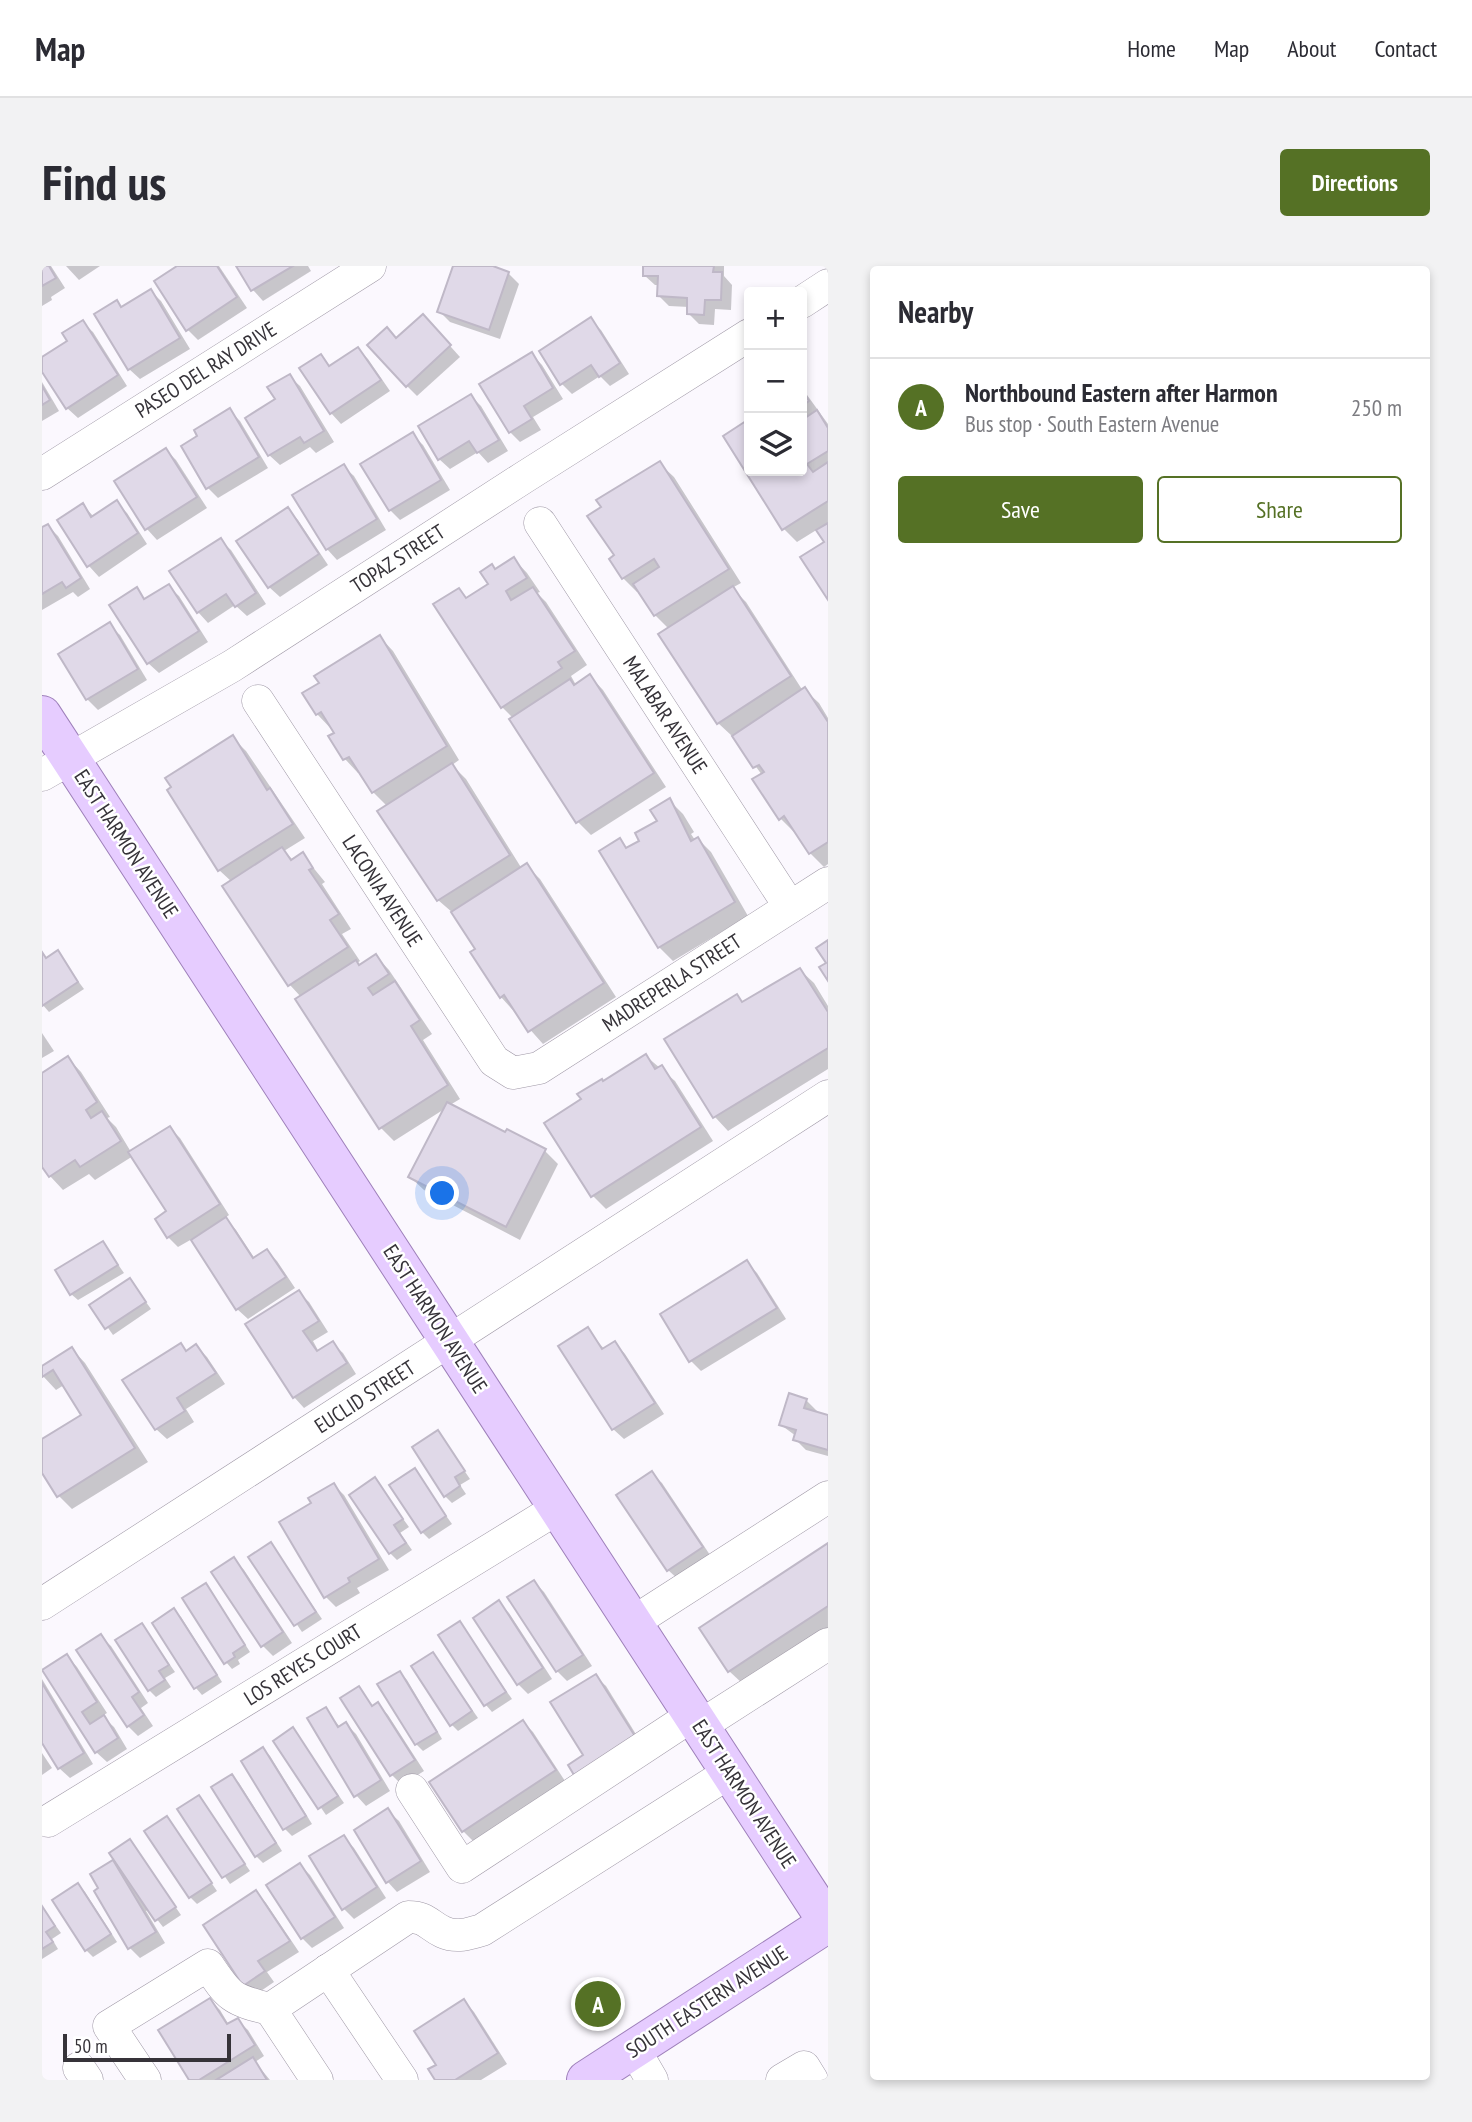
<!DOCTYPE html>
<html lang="en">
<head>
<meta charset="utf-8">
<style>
  body { margin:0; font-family:"PT Sans Narrow",sans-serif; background:#f2f2f3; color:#2b2b33 }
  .controls { position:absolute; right:21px; top:21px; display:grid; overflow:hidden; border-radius:7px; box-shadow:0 4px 10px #0003 }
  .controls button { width:63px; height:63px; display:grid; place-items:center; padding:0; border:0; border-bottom:2px solid #e1e1e2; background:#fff; color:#2b2b33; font:35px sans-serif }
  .scale { position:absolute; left:21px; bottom:18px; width:168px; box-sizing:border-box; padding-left:7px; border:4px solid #363339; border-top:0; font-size:19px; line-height:24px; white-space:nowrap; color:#363339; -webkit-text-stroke:5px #fff; paint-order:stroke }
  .you { position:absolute; left:401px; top:928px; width:24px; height:24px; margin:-18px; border:5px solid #fff; border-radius:50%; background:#1a73e8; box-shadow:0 0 0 10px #1a73e833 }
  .badge { display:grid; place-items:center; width:46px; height:46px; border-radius:50%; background:#557125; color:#fff; font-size:23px; font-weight:700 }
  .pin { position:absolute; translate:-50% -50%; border:4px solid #fff; box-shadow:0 2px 7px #0006 }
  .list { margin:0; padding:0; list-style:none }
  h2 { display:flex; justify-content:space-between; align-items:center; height:91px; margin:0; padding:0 28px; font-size:30px }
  h2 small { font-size:23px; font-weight:400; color:#7c7c81 }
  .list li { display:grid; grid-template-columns:46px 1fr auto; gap:21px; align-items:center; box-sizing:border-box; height:98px; padding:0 28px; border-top:2px solid #e1e1e2 }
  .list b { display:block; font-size:26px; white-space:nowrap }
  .list p { margin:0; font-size:23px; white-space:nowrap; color:#7c7c81 }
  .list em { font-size:23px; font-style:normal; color:#7c7c81 }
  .actions { display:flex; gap:14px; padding:21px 28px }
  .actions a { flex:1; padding:16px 0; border:2px solid #557125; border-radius:7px; text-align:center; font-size:24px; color:#557125 }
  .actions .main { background:#557125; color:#fff }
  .icon { flex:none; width:38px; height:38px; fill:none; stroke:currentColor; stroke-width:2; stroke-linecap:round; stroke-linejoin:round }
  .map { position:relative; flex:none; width:786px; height:1814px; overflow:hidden; border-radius:7px }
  header { display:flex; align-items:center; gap:42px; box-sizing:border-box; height:98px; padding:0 35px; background:#fff; border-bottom:2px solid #e1e1e2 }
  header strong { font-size:33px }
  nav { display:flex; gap:38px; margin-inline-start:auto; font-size:24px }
  .intro { display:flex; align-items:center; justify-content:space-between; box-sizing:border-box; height:168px; padding:0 42px }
  h1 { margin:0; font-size:49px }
  .button { padding:18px 32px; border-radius:7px; background:#557125; color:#fff; font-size:24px; font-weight:700 }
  main { display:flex; gap:42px; padding:0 42px }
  aside { flex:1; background:#fff; border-radius:7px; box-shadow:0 4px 10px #0003 }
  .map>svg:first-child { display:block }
  .shadow { fill:#0003 }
  .building { fill:#e0d9e8; stroke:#bfb8c7; stroke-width:2 }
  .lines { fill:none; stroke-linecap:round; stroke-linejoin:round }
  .minor-casing { stroke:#9f98a6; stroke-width:33 }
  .major-casing { stroke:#9e80ba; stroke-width:40 }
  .minor { stroke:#fff; stroke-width:32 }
  .major { stroke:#e6ccff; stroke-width:38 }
  .labels { text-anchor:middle; stroke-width:5; stroke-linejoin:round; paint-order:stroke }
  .street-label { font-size:21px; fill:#363339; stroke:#fff }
</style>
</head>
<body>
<header>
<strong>Map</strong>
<nav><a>Home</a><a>Map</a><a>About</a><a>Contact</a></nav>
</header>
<div class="intro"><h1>Find us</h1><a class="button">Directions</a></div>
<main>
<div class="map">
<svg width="786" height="1814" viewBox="0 0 786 1814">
  <rect width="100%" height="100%" fill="#fbf8fe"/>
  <g class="shadow">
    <path d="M0,0H9L23,22L9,31L10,34L0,40Z"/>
    <path d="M24,0H58L37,14Z"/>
    <path d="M138,0H177L205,42L156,74L146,64Z"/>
    <path d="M196,0H266L269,5L221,35L211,24Z"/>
    <path d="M413,0H446L466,7L477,18L458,73L408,56L397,45Z"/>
    <path d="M603,0H682V10L690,19L689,44L673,43L672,59L657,58L647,48V41L627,40L617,30V19H613L602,9Z"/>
    <path d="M109,25L119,35L148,83L98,113L87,103L75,37L80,42Z"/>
    <path d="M548,54L559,64L587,108L568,120L558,110L530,128L519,117Z"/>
    <path d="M40,56L51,66L85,120L36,152L25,142L0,102V93L27,75Z"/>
    <path d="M391,61L418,91L375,130L365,120L355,74Z"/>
    <path d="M316,83L326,93L348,125L299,158L289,147L279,90L289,101Z"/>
    <path d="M490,88L500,99L521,133L491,151L499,164L478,176L468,166Z"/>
    <path d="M247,110L258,120L292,176L274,187L268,181L238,199L227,189L235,134Z"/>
    <path d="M0,116L17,145L0,155Z"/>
    <path d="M760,122L786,158V331L784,276L776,263L755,276L742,263L683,171L707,155V205H760Z"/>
    <path d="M429,130L439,140L466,185L446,197L436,186L408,203L397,193Z"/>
    <path d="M188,145L198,155L226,202L176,232L166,222Z"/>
    <path d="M371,169L381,179L408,224L358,254L348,244Z"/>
    <path d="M124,184L134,194L165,242L115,274L105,263L74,216Z"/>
    <path d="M618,198L632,211L699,317L690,322L704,336L761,425L763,424L777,437L786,452V598L782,601L768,587L754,565L752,566L739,553L713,513L720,509L691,469L690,470L676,457L627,363L613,349L597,324L595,326L581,312L570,293L575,290Z"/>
    <path d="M301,200L312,210L344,264L295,294L285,283Z"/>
    <path d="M74,237L85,247L105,278L57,311L47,300L17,255L41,239L52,251Z"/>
    <path d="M245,243L256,254L286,299L238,331L227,321Z"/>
    <path d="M6,260L16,270L48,323L36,331L31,326L0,344V263Z"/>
    <path d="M178,274L189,284L224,338L205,350L193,339L166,357L156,346Z"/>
    <path d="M472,293L485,307L498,326L495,327L504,336L545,399L529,410L534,419L548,410L561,424L624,521L549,569L536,556L471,452L460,441L417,324L426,333L448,319L450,300L454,304Z"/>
    <path d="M126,320L137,330L166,376L117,407L106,397L94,324L104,334Z"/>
    <path d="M67,359L78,369L105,414L56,444L45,433L18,389Z"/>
    <path d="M338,371L351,385L417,494L410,499L424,513L480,603L485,600L498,613L574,731L501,778L459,731L435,683L411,647L396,634L345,540L331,526L318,505L316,507L303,493L289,471L294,468L275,448L263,428Z"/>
    <path d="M191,472L204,485L263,572L242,585L251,594L260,588L283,616L280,618L309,663L300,668L318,695L315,697L318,701L334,690L347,704L390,768L381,774L418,833L408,839L464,868L503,885L516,898L478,974L382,924L368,911L404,842L352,875L339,862L259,731L248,719L183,621L190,616L177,604Z"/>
    <path d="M627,534L641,548L652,566L649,568L653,574L656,573L669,586L706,650L631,695L617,681L560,585L578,574L586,583L599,575L617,555Z"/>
    <path d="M0,685L5,693L15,687L42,723L7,746L0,738Z"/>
    <path d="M758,704L772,717L786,740V803L686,865L673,851L625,773L695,730L702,737Z"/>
    <path d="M0,767L12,785L0,792Z"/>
    <path d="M604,790L633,815L671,875L564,943L551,930L562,817Z"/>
    <path d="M26,792L39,806L68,851L65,852L74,861L89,886L128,862L138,872L187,949L183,952L194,964L213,993L225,985L235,995L253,1022L206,1053L195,1043L150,973L136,981L126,971L127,946L91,890L53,914L47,908L21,924L8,910L0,897V809Z"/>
    <path d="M61,977L82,1007L36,1034L29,1028Z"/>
    <path d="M705,997L715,1007L744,1053L659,1105L649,1095Z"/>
    <path d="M88,1014L109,1043L71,1069L50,1039Z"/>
    <path d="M256,1026L267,1036L286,1066L271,1075L277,1086L290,1077L301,1087L314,1108L262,1142L252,1131Z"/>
    <path d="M545,1063L563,1084L573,1077L583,1088L622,1148L582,1173L571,1163Z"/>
    <path d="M138,1079L145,1086L154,1080L165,1091L183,1118L144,1143L152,1156L125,1173L114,1163Z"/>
    <path d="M30,1083L43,1097L106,1196L30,1243L17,1230L0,1203V1175L41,1149L22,1119L14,1124L0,1109V1102Z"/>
    <path d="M764,1134L775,1145L774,1147L786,1151V1190L764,1184L753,1173L754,1170L739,1159Z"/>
    <path d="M396,1166L428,1213L418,1219L424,1228L410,1237L403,1230Z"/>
    <path d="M372,1205L410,1258L387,1273L380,1266Z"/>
    <path d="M609,1207L620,1217L670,1292L637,1314L626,1304L576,1229Z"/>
    <path d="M333,1214L367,1261L358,1267L370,1284L355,1294L348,1287Z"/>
    <path d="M292,1219L302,1229L347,1304L315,1322L318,1327L294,1341L284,1331L272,1238Z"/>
    <path d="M228,1278L280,1353L260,1366L209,1291Z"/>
    <path d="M786,1279V1362L701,1418L687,1405Z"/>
    <path d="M191,1293L202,1304L250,1377L231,1390L220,1379Z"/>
    <path d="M492,1316L502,1326L550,1400L525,1415L515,1405Z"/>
    <path d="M163,1319L170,1326L208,1386L196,1394L198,1398L190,1403L184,1396Z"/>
    <path d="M457,1337L467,1347L510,1413L486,1428L476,1418Z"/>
    <path d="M132,1345L139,1351L180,1416L160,1429L154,1422Z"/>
    <path d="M417,1357L470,1433L450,1446L444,1439L399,1370Z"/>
    <path d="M100,1359L133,1406L123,1412L129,1421L114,1431L107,1424Z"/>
    <path d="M58,1370L69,1380L106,1437L99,1442L111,1460L96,1470L86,1460Z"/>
    <path d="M391,1388L436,1452L416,1465L410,1459Z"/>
    <path d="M25,1390L35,1401L65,1447L60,1450L72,1461L85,1483L65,1496L54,1486L3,1404Z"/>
    <path d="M358,1407L365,1414L400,1473L381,1485L374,1478Z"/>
    <path d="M553,1410L564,1420L605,1486L544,1490Z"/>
    <path d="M0,1413L51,1498L28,1512L17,1502L0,1473Z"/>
    <path d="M316,1422L332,1441L336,1438L346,1449L382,1505L360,1519L350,1509Z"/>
    <path d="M283,1443L298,1461L304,1458L314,1468L348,1525L324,1540L314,1529Z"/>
    <path d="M481,1456L491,1466L523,1515L431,1575L421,1565Z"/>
    <path d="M251,1464L302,1537L284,1549L233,1475Z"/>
    <path d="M221,1483L228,1490L270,1558L250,1570L243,1563L201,1496Z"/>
    <path d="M0,1487L10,1502L0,1509Z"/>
    <path d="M190,1510L197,1517L240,1585L221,1597L214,1590Z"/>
    <path d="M157,1531L208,1605L188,1618L137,1544Z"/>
    <path d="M346,1545L357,1555L388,1606L355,1626L345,1615Z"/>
    <path d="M125,1552L175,1625L155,1638L148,1631Z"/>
    <path d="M302,1572L312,1582L344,1632L312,1653L302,1643Z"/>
    <path d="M88,1575L139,1649L121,1661L107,1643L104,1645L123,1677L98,1692L88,1682L54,1625L71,1597L80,1603Z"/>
    <path d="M258,1599L268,1609L302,1662L270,1682L260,1672Z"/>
    <path d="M36,1619L43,1626L75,1676L51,1691L44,1684L12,1634Z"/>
    <path d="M214,1626L224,1637L257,1686L225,1706L232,1716L213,1729L203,1719Z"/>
    <path d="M0,1641L19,1667L10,1673L16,1683L0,1693Z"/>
    <path d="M168,1734L178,1744L187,1759L195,1754L206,1764L222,1790L213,1796L228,1814H149Z"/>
    <path d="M422,1735L432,1746L465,1798L439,1814H395L396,1799Z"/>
  </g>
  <g class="building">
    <path d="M0,0H7L14,12L0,20Z"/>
    <path d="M135,0H175L195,31L144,65L112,15Z"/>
    <path d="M194,0H251L209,25Z"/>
    <path d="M411,0H451L467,6L447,64L395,46Z"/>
    <path d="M601,0H672L671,6H680L679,34H663L662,49L645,48V32L615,30L616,10H601Z"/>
    <path d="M109,23L138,72L86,104L52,48L75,34L79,41Z"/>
    <path d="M381,48L409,79L364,121L325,79L345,61L354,72Z"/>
    <path d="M549,51L578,97L557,111L549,99L518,119L497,85Z"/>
    <path d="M41,54L76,109L24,143L0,106V91L25,75L20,67Z"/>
    <path d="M316,81L339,114L288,148L257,102L279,88L287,100Z"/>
    <path d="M490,86L511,122L482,140L490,153L467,167L437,118Z"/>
    <path d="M248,108L282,165L262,177L258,171L226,190L203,152L233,133L225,121Z"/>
    <path d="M0,120L8,134L0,139Z"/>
    <path d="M760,123L767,135L760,140Z"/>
    <path d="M429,128L457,174L435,187L427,175L396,194L376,160Z"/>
    <path d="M188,142L217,191L164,223L139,180L155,170L152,164Z"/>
    <path d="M775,144L786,162V185L765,198L771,206L786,196V235L740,264L681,170L707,153V205H760V154Z"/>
    <path d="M371,166L399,214L347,245L318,198Z"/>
    <path d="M124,182L155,231L103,264L72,215Z"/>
    <path d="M618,195L687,303L612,350L591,318L617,301L612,293L580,313L567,293L572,289L545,250L559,241L554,234Z"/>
    <path d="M302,198L335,253L284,284L250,229Z"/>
    <path d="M75,234L96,267L45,301L15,254L41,237L49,251Z"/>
    <path d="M246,241L277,288L226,322L194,275Z"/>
    <path d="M786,257V334L758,291L782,276L774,264Z"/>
    <path d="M6,258L39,312L24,322L20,316L0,328V261Z"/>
    <path d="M179,272L214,327L193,341L184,328L155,347L127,305Z"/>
    <path d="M472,291L485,312L464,325L469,334L491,321L533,385L516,396L520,402L459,442L391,338L417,322L424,332L446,318L438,306L450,298L453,303Z"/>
    <path d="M127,318L157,365L105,398L67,339L95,321L102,333Z"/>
    <path d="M691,320L749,410L675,458L616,368Z"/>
    <path d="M68,356L96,403L44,434L16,388Z"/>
    <path d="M338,369L405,480L330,527L307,491L301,494L286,470L292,467L279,446L274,449L260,427L277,417L272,410Z"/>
    <path d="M548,408L612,507L534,557L467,453L528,413L532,419Z"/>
    <path d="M763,421L786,456V576L767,588L742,550L737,554L710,513L722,506L717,499L711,502L690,470Z"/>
    <path d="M191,469L225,524L228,522L251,558L176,605L125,524L129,521L123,512Z"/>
    <path d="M410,497L468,589L395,635L335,545Z"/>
    <path d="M628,532L649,575L656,571L693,636L616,682L557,585L578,572L584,582L597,575L593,567L615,555L608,544Z"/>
    <path d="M240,581L249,594L261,586L271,602L267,604L297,648L288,654L306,681L246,720L180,620Z"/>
    <path d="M485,597L562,717L486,766L462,729L458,732L428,686L433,683L409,646Z"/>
    <path d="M786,674V715L777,701L784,697L774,682Z"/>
    <path d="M16,684L36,716L0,740V686L4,692Z"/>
    <path d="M334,688L347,708L326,722L331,729L353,715L378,754L369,760L406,819L337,863L253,733L314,694L317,699Z"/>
    <path d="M758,702L786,746V782L671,852L622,773L695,728L700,736Z"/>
    <path d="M604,788L613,803L620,799L659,861L549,931L502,857L539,833L535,828L560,813L561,815Z"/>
    <path d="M26,790L55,836L44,844L49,852L60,845L79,875L38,901L33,894L7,911L0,901V807Z"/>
    <path d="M405,836L463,866L465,863L504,883L464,961L366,911Z"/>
    <path d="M128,860L178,938L125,972L113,953L124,945L86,886Z"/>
    <path d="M184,951L211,992L225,983L244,1011L194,1044L149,974Z"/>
    <path d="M61,975L76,999L28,1029L13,1004Z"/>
    <path d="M705,994L735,1042L647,1096L618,1048Z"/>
    <path d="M88,1012L104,1036L63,1063L47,1039Z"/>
    <path d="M257,1024L277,1055L261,1065L275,1085L291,1075L305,1097L251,1132L203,1058Z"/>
    <path d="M546,1061L560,1083L573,1075L613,1137L570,1164L516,1080Z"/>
    <path d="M139,1077L144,1085L154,1078L174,1107L135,1132L143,1145L113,1164L80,1114Z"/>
    <path d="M30,1081L93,1182L15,1231L0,1207V1173L39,1149L11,1104L0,1111V1100Z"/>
    <path d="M747,1127L765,1133L762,1142L786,1149V1184L751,1174L754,1164L737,1159Z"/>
    <path d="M396,1164L423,1205L413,1211L418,1220L402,1231L370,1181Z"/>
    <path d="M373,1202L404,1250L379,1267L347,1219Z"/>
    <path d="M610,1205L661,1281L625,1305L574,1229Z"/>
    <path d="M333,1211L361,1253L352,1259L364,1277L347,1288L307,1229Z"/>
    <path d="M292,1217L337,1293L306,1312L308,1316L282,1332L237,1256L269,1237L266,1232Z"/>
    <path d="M229,1276L274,1346L252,1360L206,1291Z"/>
    <path d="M786,1277V1340L686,1406L657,1362Z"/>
    <path d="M192,1291L241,1366L219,1381L169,1306Z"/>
    <path d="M492,1314L541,1389L514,1406L465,1331Z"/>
    <path d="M164,1317L203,1379L191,1387L193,1391L182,1398L140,1332Z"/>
    <path d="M457,1334L501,1402L475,1419L431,1352Z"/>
    <path d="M132,1342L175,1409L152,1423L110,1357Z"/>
    <path d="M418,1355L464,1426L442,1440L396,1369Z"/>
    <path d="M100,1357L127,1399L117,1405L123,1414L106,1425L73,1374Z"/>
    <path d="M59,1368L97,1426L90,1431L102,1449L85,1461L34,1384Z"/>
    <path d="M391,1386L430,1445L408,1460L369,1400Z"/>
    <path d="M25,1388L55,1436L40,1446L48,1458L62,1449L76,1472L53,1487L0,1404Z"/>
    <path d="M358,1405L395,1466L373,1479L335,1418Z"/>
    <path d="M554,1408L596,1475L535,1514L526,1499L541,1489L508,1436Z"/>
    <path d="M0,1417L42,1487L16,1503L0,1477Z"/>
    <path d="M317,1420L330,1440L336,1436L373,1494L348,1510L298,1432Z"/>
    <path d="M284,1441L296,1461L304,1456L339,1514L312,1531L265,1452Z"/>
    <path d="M481,1454L514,1504L420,1566L387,1516Z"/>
    <path d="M251,1461L296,1530L276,1543L231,1475Z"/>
    <path d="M221,1481L264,1550L241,1564L199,1495Z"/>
    <path d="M190,1508L234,1577L213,1591L169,1521Z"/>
    <path d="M157,1529L203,1598L180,1612L135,1543Z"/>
    <path d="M346,1542L379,1595L344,1617L312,1564Z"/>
    <path d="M125,1550L170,1617L147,1632L102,1565Z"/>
    <path d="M302,1569L335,1621L300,1644L267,1590Z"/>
    <path d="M88,1573L134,1641L113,1655L67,1587Z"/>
    <path d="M71,1594L114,1666L86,1683L52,1625L56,1622L48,1608Z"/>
    <path d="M258,1597L293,1651L259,1673L224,1619Z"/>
    <path d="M36,1617L69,1668L43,1685L10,1634Z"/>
    <path d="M214,1624L248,1675L216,1695L223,1705L201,1720L161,1659Z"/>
    <path d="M0,1640L13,1660L4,1666L11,1676L0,1683Z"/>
    <path d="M168,1732L185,1758L196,1752L213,1779L157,1814H147L116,1764Z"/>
    <path d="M422,1733L456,1787L413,1814H393L386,1803L394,1799L372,1765Z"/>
    <path d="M211,1791L225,1814H174Z"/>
  </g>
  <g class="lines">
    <g class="minor-casing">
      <g id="minor">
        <path d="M760,36L786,19"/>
        <path d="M0,208L328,0"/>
        <path d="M498,257L748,641"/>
        <path d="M216,435L452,795L471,807L497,802L786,617"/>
        <path d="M0,509L190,400L481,212L707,69"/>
        <path d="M0,1338L786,830"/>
        <path d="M590,1357L786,1231"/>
        <path d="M658,1460L786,1378"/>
        <path d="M370,1524L420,1601L651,1449"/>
        <path d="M6,1555L516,1242"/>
        <path d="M286,1704L360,1814"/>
        <path d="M592,1783L610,1814"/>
        <path d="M37,1802L45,1814"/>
        <path d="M103,1814L67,1760L166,1699C187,1731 190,1734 228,1743"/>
        <path d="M275,1814L228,1743L366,1651C385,1651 386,1659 401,1666C414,1672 427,1668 440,1664L688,1506"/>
        <path d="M740,1814L762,1801L770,1814"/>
      </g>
    </g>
    <g class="major-casing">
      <path id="major" d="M0,449L786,1657L544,1814"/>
    </g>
    <use href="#minor" class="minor"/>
    <use href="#major" class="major"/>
  </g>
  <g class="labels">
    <g class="street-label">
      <text transform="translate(164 104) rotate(-32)" y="7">PASEO DEL RAY DRIVE</text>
      <text transform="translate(356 293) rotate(-33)" y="7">TOPAZ STREET</text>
      <text transform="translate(623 449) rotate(57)" y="7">MALABAR AVENUE</text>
      <text transform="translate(84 578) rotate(57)" y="7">EAST HARMON AVENUE</text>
      <text transform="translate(340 625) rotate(57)" y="7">LACONIA AVENUE</text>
      <text transform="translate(630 717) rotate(-33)" y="7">MADREPERLA STREET</text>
      <text transform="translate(393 1053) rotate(57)" y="7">EAST HARMON AVENUE</text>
      <text transform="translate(323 1131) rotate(-33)" y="7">EUCLID STREET</text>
      <text transform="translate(261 1399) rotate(-32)" y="7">LOS REYES COURT</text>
      <text transform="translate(702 1528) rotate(57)" y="7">EAST HARMON AVENUE</text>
      <text transform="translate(665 1736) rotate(-33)" y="7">SOUTH EASTERN AVENUE</text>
    </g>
  </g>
</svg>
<div class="controls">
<button>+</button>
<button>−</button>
<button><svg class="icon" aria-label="layers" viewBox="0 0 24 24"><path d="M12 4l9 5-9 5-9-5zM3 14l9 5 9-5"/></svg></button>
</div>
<div class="scale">50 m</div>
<div class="you"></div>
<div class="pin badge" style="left:556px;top:1738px">A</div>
</div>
<aside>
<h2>Nearby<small></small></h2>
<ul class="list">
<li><span class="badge">A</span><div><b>Northbound Eastern after Harmon</b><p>Bus stop · South Eastern Avenue</p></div><em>250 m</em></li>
</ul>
<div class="actions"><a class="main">Save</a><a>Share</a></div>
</aside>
</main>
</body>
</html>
